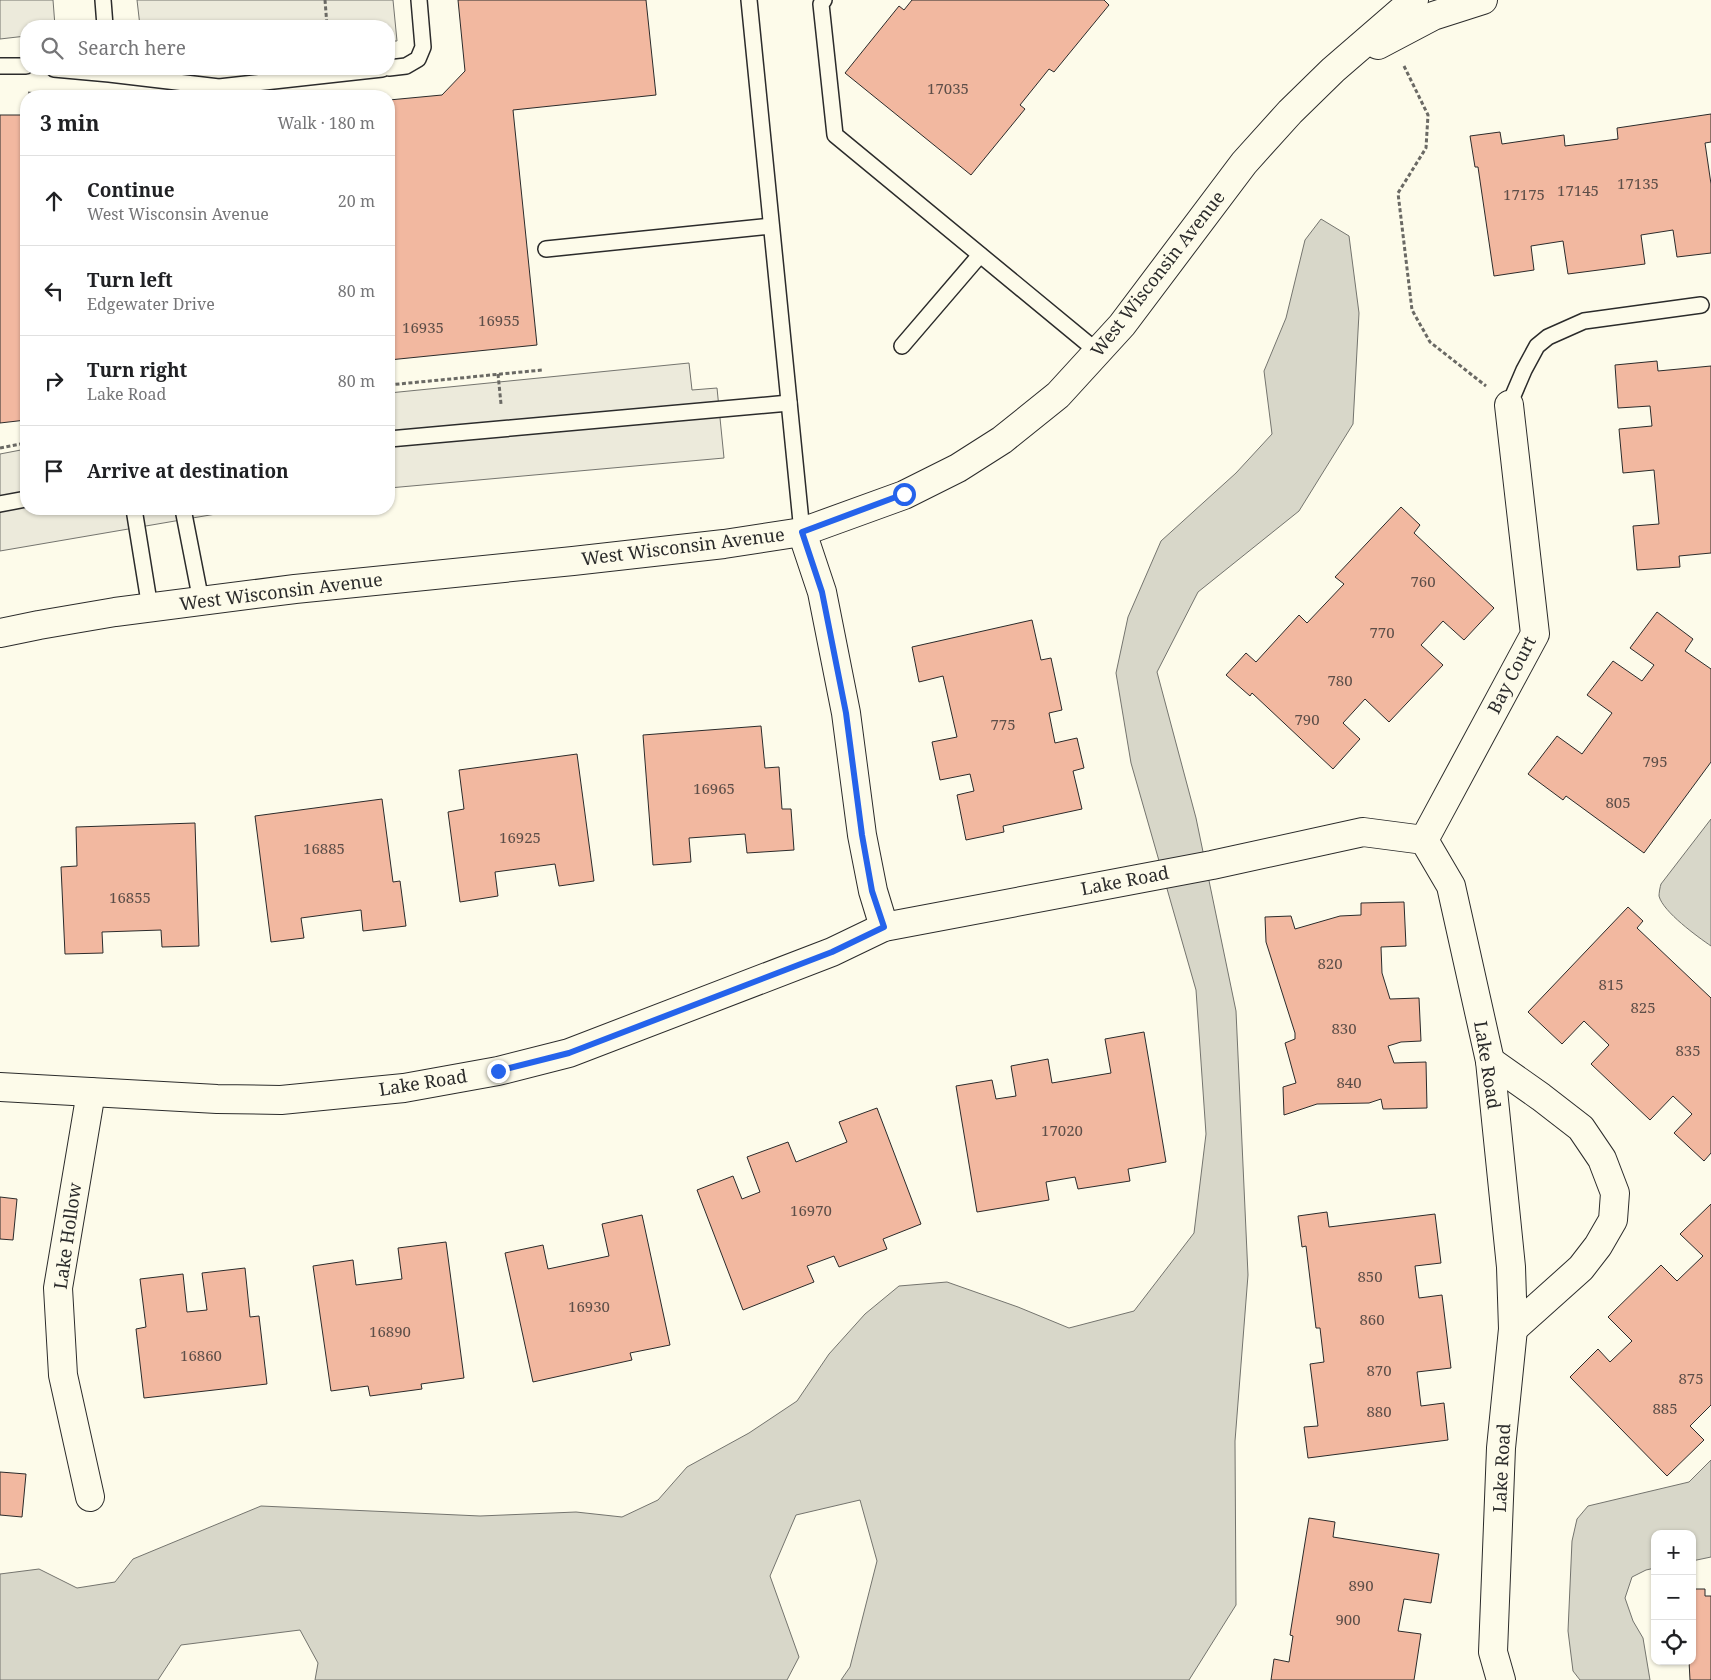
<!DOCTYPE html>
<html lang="en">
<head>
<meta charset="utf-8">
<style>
  body { margin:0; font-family:"Noto Serif",serif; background:#f6f6f6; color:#202124 }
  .controls { position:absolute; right:15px; bottom:15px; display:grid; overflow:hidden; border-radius:10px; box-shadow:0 1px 4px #0004 }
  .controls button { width:45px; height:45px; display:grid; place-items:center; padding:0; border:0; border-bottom:1px solid #e0e0e0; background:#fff; color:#202124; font:25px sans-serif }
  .stop { position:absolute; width:15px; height:15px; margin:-11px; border:4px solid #2563eb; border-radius:50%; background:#fff }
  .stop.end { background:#2563eb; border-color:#fff; box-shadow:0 1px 5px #0008 }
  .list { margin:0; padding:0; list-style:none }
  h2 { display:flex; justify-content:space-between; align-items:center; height:65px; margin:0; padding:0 20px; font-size:21px }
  h2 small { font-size:16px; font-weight:400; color:#757577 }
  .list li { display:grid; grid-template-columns:32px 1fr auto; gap:15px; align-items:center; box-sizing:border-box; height:90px; padding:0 20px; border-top:1px solid #e0e0e0 }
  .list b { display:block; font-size:19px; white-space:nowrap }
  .list p { margin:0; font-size:16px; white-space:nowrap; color:#757577 }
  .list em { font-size:16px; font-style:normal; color:#757577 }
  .icon { flex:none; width:28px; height:28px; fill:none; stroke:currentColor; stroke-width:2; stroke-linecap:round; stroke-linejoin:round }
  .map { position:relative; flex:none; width:1711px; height:1680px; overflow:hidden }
  .search { position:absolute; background:#fff; box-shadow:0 1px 4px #0004; left:20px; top:20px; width:375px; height:55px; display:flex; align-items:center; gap:12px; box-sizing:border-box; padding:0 18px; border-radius:20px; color:#757577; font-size:19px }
  .panel { position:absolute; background:#fff; box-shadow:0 1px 4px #0004; left:20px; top:90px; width:375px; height:425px; border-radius:20px }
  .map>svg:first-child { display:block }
  .parking { fill:#eceadb; stroke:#74746e }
  .water { fill:#d8d7c9; stroke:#74746e }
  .building { fill:#f2b8a0; stroke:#2b2b2b }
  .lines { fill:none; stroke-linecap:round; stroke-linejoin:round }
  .lane-casing { stroke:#2b2b2b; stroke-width:18 }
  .street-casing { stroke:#2b2b2b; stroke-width:30 }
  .path { stroke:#6a6964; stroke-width:3; stroke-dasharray:4 2.5; stroke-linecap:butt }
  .lane { stroke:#fdfbea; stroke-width:15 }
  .street { stroke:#fdfbea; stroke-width:28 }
  .route { stroke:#2563eb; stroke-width:6 }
  .labels { text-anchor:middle; stroke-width:4; stroke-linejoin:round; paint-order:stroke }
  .number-label { font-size:15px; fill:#5d4e48 }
  .street-label { font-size:18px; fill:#2b2b2b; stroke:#fdfbea }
</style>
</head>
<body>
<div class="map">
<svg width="1711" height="1680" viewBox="0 0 1711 1680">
  <rect width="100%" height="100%" fill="#fdfbea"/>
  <g class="parking">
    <path d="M0,0H53L55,26H26V36L0,39Z"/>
    <path d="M137,0H393L397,41H389V26H140Z"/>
    <path d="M689,363L692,390L717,388L724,458L389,488V393Z"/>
    <path d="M26,449V509H245L0,551V454Z"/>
  </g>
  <g class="water">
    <path d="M1321,219L1349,236L1359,313L1353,424L1299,511L1198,592L1157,672L1196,818L1236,1011L1248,1275L1235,1441L1236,1605L1189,1680H841L850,1667L877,1561L860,1500L796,1515L770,1576L799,1657L787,1680H315L318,1663L300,1630L181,1645L158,1680H0V1574L39,1569L77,1588L115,1582L133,1559L261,1506L480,1516L576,1512L622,1517L658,1500L687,1467L749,1433L797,1401L829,1354L865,1314L899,1286L947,1282L1018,1307L1069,1328L1134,1311L1194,1233L1206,1134L1196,990L1131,763L1116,673L1128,617L1161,541L1236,473L1272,434L1264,371L1286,318L1305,240Z"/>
    <path d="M1711,819V946C1698,937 1663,912 1659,896C1659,893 1660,887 1661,884Z"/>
    <path d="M1711,1460V1557L1692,1561V1534H1655V1568L1646,1570L1632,1577L1625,1598L1633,1621L1643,1638L1650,1680H1580L1573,1671L1568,1631L1572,1541L1577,1519L1588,1506L1689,1482Z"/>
  </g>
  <g class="building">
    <path d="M458,0H646L656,95L513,110L537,345L389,360V100L442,95L465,71Z"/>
    <path d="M912,0H1104L1109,5L1054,72L1049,69L1020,105L1025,109L971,175L845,73L899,6L904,10Z"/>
    <path d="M1711,114V142L1705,143L1711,184V253L1677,257L1673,230L1641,235L1645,264L1568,274L1563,241L1531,246L1534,270L1494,276L1478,167H1475L1470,136L1500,132L1502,144L1564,135L1565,146L1618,139L1617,128Z"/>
    <path d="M0,115H26V420L0,423Z"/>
    <path d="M1657,361L1658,371L1711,366V553L1679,556L1680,567L1637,570L1633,526L1659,524L1654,470L1623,473L1619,429L1652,426L1650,406L1618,408L1615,365Z"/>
    <path d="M1401,507L1420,525L1414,533L1494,608L1464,640L1443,621L1421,645L1443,665L1389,722L1365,699L1343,723L1360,739L1333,769L1252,693L1250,696L1226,675L1246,653L1256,662L1299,615L1307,623L1344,584L1335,577Z"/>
    <path d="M1657,612L1693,639L1685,651L1711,669V762L1644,853L1566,796L1563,800L1528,774L1557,736L1582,754L1612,713L1587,695L1613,661L1642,681L1654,665L1630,648Z"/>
    <path d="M1032,620L1041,660L1051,658L1062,710L1049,713L1055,743L1077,738L1084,768L1073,771L1082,809L1003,826L1004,832L966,840L957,795L974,791L970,774L940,780L932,742L957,737L943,676L919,682L912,647Z"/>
    <path d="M761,726L765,768L779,767L782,809H791L794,850L747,853L745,834L689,838L691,862L653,865L643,735Z"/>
    <path d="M577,754L594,881L559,886L555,864L495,872L498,896L460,902L448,812L464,809L459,770Z"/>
    <path d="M382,799L393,882L400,881L406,926L363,931L361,910L301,918L304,938L271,942L255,816Z"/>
    <path d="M195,823L199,946L162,947L161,930L102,932L103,953L65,954L61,867L77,866L76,827Z"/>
    <path d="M1404,902L1406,946L1381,947L1382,973L1390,999L1419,998L1421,1041L1401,1042L1388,1046L1394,1063L1426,1062L1427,1108L1383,1109L1381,1099L1369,1103L1317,1104L1284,1115L1283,1087L1296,1083L1285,1043L1295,1039V1033L1266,942L1265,917L1291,916L1295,929L1340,916L1361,915V903Z"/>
    <path d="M1628,907L1643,921L1637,928L1711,998V1153L1704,1161L1674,1133L1692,1114L1673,1096L1650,1120L1591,1064L1609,1045L1584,1021L1562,1044L1528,1012Z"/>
    <path d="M1144,1032L1166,1162L1128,1169L1130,1181L1078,1189L1075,1177L1046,1182L1049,1200L977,1212L956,1086L992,1080L996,1099L1016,1096L1011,1066L1048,1059L1052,1083L1111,1073L1105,1039Z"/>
    <path d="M877,1108L921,1224L883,1239L887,1249L839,1267L834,1256L807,1266L814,1282L743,1310L697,1190L733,1176L742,1199L760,1192L747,1157L788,1142L796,1162L847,1142L839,1122Z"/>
    <path d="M0,1197L17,1199L13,1240L0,1239Z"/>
    <path d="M1711,1204V1405L1690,1426L1704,1440L1667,1476L1570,1377L1598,1349L1610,1362L1632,1341L1608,1317L1661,1265L1677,1281L1703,1256L1680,1234Z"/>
    <path d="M1327,1212L1329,1227L1435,1214L1441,1263L1415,1266L1419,1298L1442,1295L1451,1368L1417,1372L1421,1406L1444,1403L1448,1440L1308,1458L1304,1427L1318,1426L1310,1364L1324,1362L1320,1328H1316L1306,1246L1302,1247L1298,1216Z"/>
    <path d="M642,1215L670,1345L630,1353L632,1360L533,1382L505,1253L543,1245L548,1269L609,1256L602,1224Z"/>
    <path d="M446,1242L464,1378L421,1384L422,1389L370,1396L368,1386L331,1391L313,1266L353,1260L356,1285L402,1279L398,1248Z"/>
    <path d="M245,1268L250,1317L259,1316L267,1384L144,1398L136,1329L146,1327L140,1279L183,1274L187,1312L207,1310L202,1273Z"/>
    <path d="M0,1472L26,1474L22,1517L0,1515Z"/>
    <path d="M1309,1518L1335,1522L1333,1537L1439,1554L1431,1603L1404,1599L1398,1631L1421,1634L1414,1680H1271L1274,1659L1289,1662L1293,1636L1290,1635Z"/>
    <path d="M1692,1589H1705V1596H1711V1680H1690L1689,1661H1692Z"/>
  </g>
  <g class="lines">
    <g class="lane-casing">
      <g id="lane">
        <path d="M103,0L105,26"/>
        <path d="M749,0L802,532"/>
        <path d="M824,0L821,4L835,135L1098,352"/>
        <path d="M0,66H26"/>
        <path d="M389,68L406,66L418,59L423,47L419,0"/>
        <path d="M54,69L109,74L219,87L382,69"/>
        <path d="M546,249L771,226"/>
        <path d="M902,346L980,255"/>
        <path d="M1509,405L1524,370L1537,346L1548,337L1584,321L1701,305"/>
        <path d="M389,439L789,403"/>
        <path d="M0,504L26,499"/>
        <path d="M134,509L150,608"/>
        <path d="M183,509L201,601"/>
      </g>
    </g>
    <g class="street-casing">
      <g id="street">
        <path d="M1378,45L1433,16L1483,0"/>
        <path d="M802,532L822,592L846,713L862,835L873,891L884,927"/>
        <path d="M0,633L39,625L115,612L295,589L573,561L724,544L802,532L904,495L958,468L1002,440L1058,395L1122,325L1244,163L1290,112L1333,70L1414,0"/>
        <path d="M1424,840L1535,634L1509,405"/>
        <path d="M1490,1061L1541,1097L1581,1128L1602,1159L1615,1193L1613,1220L1598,1246L1581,1268L1513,1329"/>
        <path d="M0,1087L217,1099L281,1100L404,1088L498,1071L569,1053L832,952L884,927L1212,865L1363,832L1424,840L1451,886L1490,1061L1511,1267L1513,1329L1501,1448L1493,1652L1501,1680"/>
        <path d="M90,1497L63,1375L58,1288L91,1092"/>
      </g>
    </g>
    <g class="path">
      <path d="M325,0L327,26"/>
      <path d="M1404,66L1428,115L1426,148L1398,193L1412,310L1430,342L1486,386"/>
      <path d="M28,93L47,95"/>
      <path d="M498,374L501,404"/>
      <path d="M389,385L542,370"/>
      <path d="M0,448L26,443"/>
    </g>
    <use href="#lane" class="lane"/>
    <use href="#street" class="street"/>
  </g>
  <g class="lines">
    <path class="route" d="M498,1071L569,1053L832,952L884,927L872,891L862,835L846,713L822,592L802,532L904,494"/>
  </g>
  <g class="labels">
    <g class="number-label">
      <text x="948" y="94">17035</text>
      <text x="1638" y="189">17135</text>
      <text x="1578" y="196">17145</text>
      <text x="1524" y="200">17175</text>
      <text x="499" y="326">16955</text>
      <text x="423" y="333">16935</text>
      <text x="1423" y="587">760</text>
      <text x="1382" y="638">770</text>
      <text x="1340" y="686">780</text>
      <text x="1307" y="725">790</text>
      <text x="1003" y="730">775</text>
      <text x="1655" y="767">795</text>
      <text x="714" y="794">16965</text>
      <text x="1618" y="808">805</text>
      <text x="520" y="843">16925</text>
      <text x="324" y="854">16885</text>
      <text x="130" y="903">16855</text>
      <text x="1330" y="969">820</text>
      <text x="1611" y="990">815</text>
      <text x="1643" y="1013">825</text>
      <text x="1344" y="1034">830</text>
      <text x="1688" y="1056">835</text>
      <text x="1349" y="1088">840</text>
      <text x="1062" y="1136">17020</text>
      <text x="811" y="1216">16970</text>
      <text x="1370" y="1282">850</text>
      <text x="589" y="1312">16930</text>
      <text x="1372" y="1325">860</text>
      <text x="390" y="1337">16890</text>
      <text x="201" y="1361">16860</text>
      <text x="1379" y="1376">870</text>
      <text x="1691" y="1384">875</text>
      <text x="1665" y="1414">885</text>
      <text x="1379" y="1417">880</text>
      <text x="1361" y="1591">890</text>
      <text x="1348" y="1625">900</text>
    </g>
    <g class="street-label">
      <text transform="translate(1158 274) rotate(-52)" y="6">West Wisconsin Avenue</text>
      <text transform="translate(683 547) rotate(-7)" y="6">West Wisconsin Avenue</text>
      <text transform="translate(281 592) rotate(-7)" y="6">West Wisconsin Avenue</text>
      <text transform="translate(1512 675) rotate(-63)" y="6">Bay Court</text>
      <text transform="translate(1125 881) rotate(-11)" y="6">Lake Road</text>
      <text transform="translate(1487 1065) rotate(81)" y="6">Lake Road</text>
      <text transform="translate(423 1083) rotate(-9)" y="6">Lake Road</text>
      <text transform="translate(68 1236) rotate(-82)" y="6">Lake Hollow</text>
      <text transform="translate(1502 1468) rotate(-87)" y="6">Lake Road</text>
    </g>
  </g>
</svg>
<div class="controls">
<button>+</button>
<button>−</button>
<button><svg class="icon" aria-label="locate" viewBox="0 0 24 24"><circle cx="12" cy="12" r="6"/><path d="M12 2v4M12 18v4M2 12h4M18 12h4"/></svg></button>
</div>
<div class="stop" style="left:904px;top:494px"></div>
<div class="stop end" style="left:498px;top:1071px"></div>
<div class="search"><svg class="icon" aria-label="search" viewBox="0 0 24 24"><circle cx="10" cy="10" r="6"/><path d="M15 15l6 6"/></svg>Search here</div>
<section class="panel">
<h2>3 min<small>Walk · 180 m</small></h2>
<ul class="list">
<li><svg class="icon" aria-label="ahead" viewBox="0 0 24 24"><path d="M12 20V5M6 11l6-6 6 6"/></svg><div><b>Continue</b><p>West Wisconsin Avenue</p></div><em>20 m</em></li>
<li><svg class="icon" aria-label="left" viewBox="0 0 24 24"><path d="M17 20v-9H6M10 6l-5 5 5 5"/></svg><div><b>Turn left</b><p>Edgewater Drive</p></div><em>80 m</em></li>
<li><svg class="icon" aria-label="right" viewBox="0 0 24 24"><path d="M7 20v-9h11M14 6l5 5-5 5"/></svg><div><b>Turn right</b><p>Lake Road</p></div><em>80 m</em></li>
<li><svg class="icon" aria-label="arrive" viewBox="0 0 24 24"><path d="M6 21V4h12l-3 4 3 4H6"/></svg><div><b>Arrive at destination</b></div></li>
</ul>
</section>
</div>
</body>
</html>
